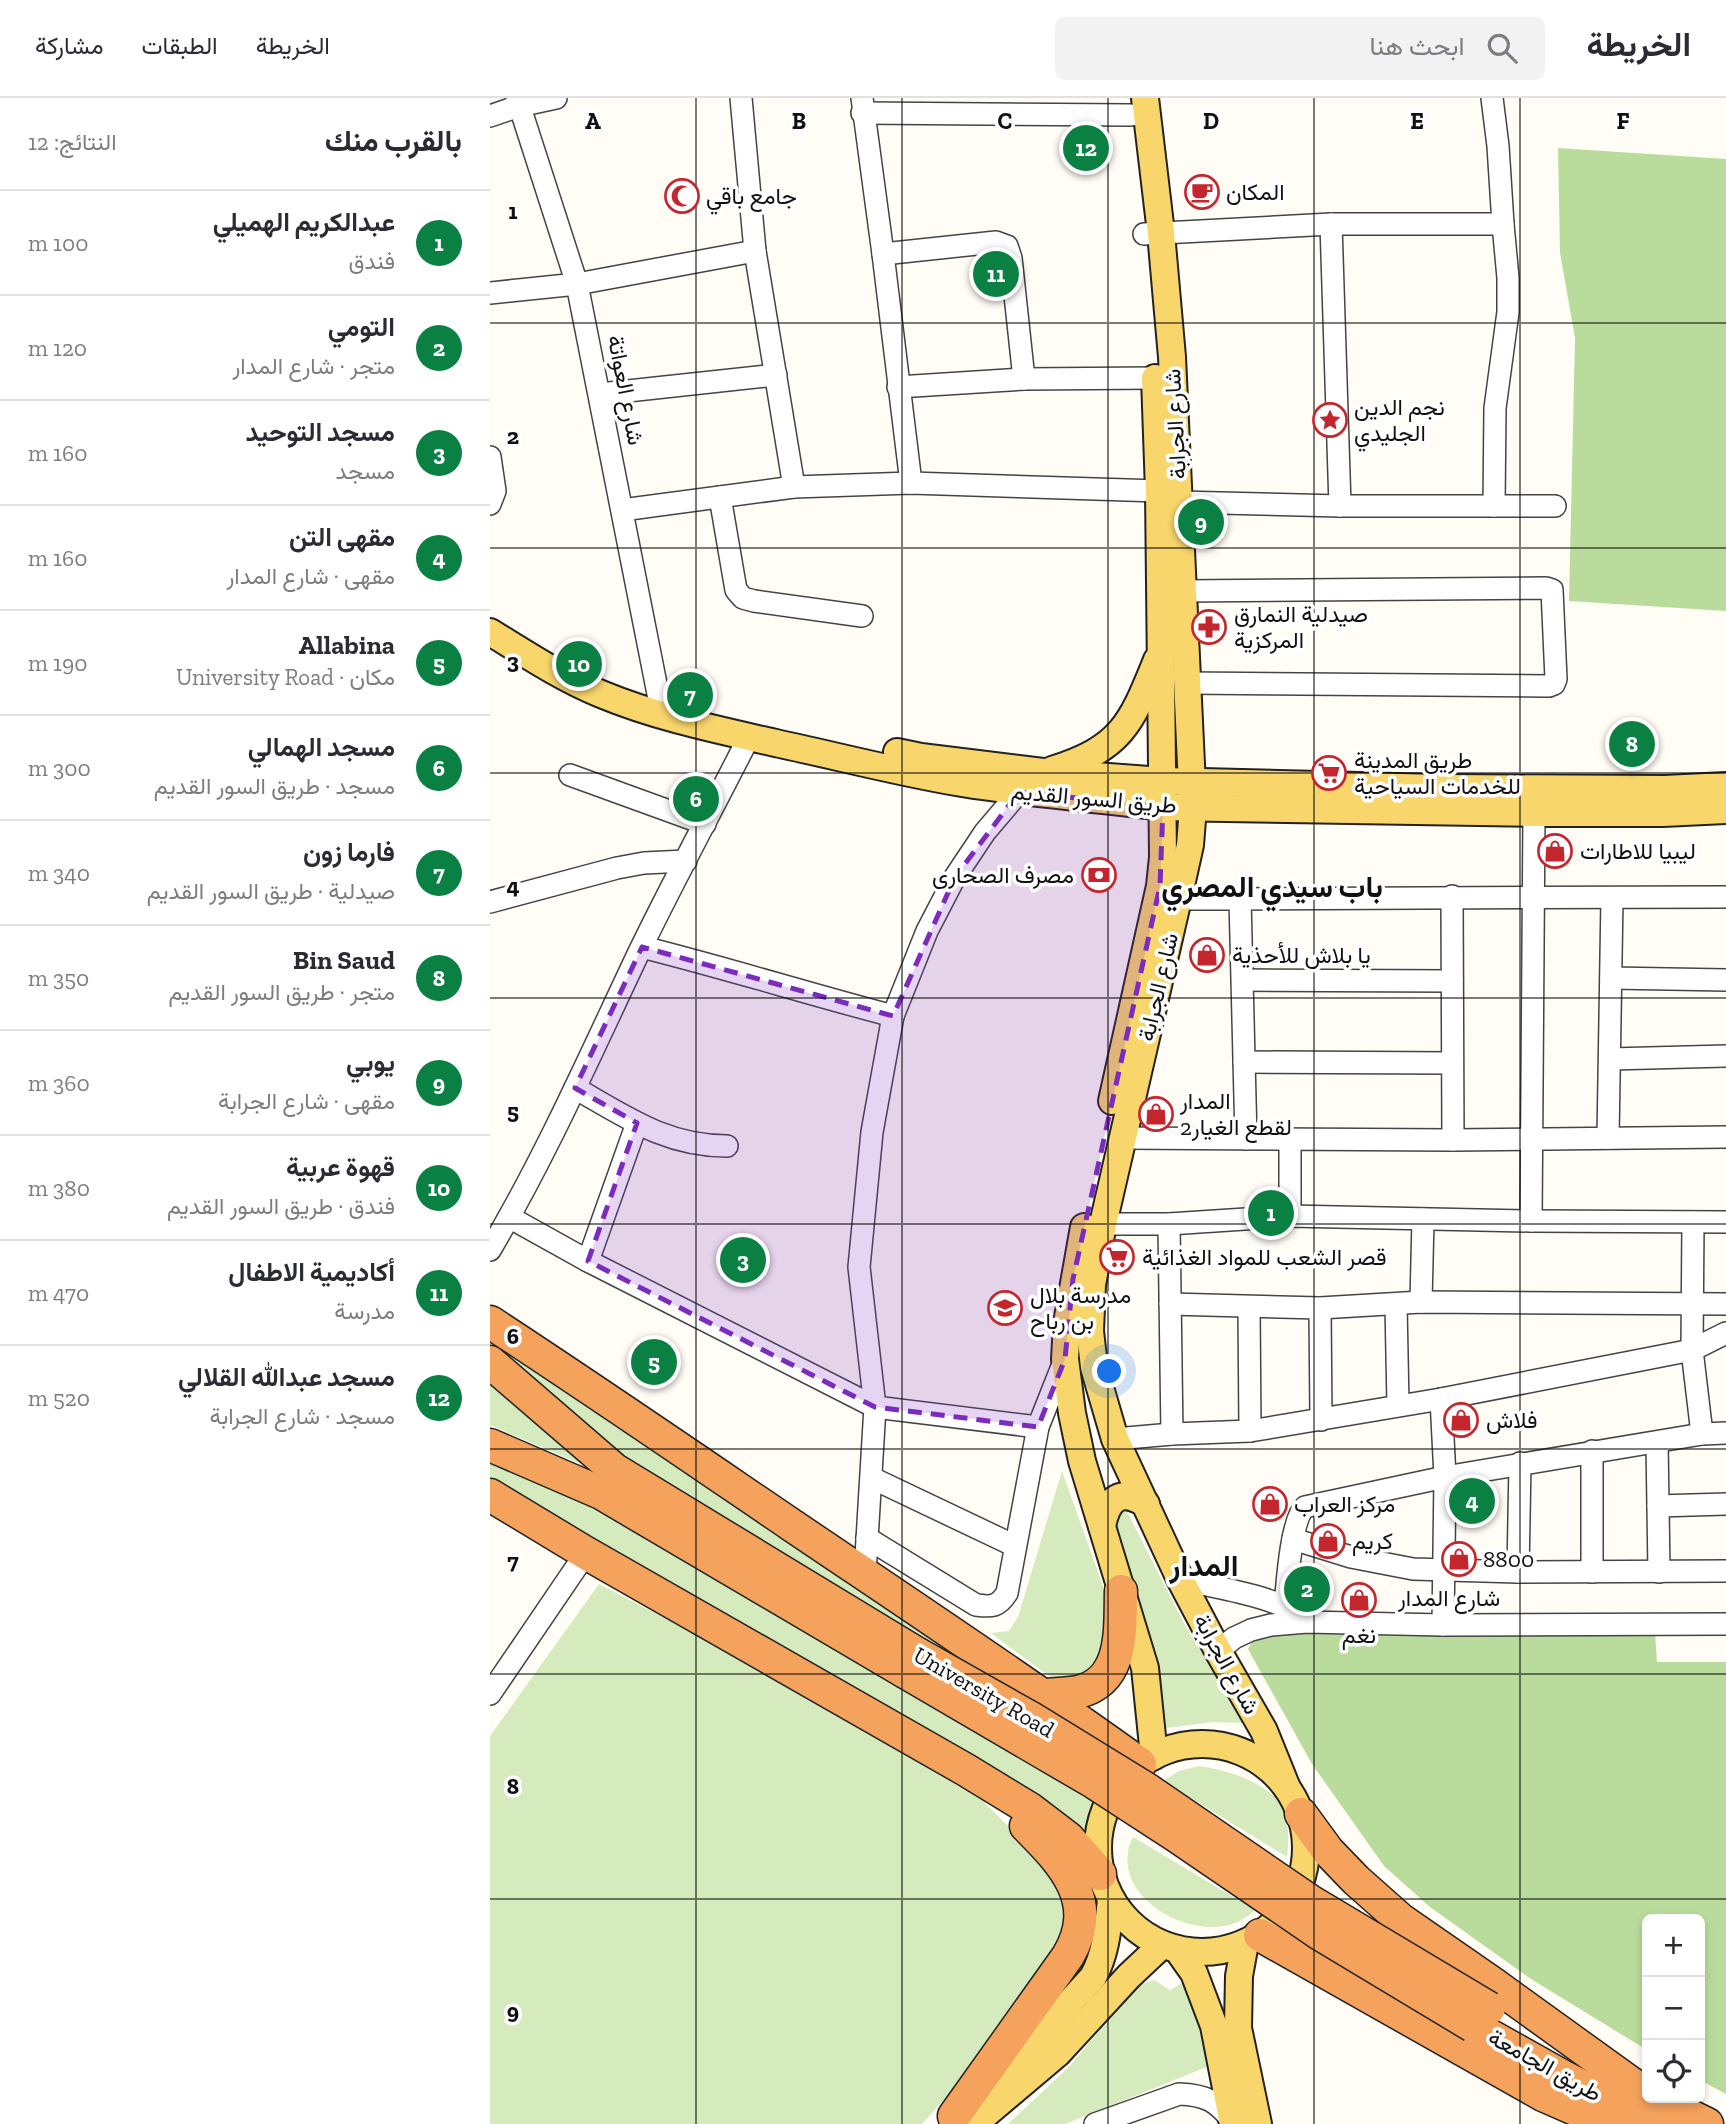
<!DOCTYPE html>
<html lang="ar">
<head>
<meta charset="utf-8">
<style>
  body { margin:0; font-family:"Zilla Slab",Vazirmatn,serif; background:#f2f2f3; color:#2b2b33; direction:rtl }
  .controls { position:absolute; right:21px; bottom:21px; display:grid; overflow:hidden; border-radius:10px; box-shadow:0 4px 10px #0003 }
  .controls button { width:63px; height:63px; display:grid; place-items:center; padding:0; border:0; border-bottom:2px solid #e1e1e2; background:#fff; color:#2b2b33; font:35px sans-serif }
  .you { position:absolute; left:620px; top:1274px; width:24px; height:24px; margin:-18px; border:5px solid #fff; border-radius:50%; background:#1a73e8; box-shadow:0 0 0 10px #1a73e833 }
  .badge { display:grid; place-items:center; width:46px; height:46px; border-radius:50%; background:#0b8043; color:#fff; font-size:23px; font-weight:700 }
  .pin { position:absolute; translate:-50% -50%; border:4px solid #fff; box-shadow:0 2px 7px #0006 }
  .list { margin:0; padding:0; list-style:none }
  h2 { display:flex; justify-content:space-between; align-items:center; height:91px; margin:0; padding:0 28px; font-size:30px }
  h2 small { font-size:23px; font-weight:400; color:#7c7c81 }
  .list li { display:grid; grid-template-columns:46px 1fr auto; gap:21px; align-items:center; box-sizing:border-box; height:105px; padding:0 28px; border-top:2px solid #e1e1e2 }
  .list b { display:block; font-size:26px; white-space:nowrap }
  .list p { margin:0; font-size:23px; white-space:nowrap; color:#7c7c81 }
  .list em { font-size:23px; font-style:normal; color:#7c7c81 }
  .icon { flex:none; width:38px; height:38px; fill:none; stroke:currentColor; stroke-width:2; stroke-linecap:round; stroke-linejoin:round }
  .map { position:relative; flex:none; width:1236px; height:2026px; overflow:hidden; direction:ltr }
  header { display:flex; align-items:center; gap:42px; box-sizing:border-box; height:98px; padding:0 35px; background:#fff; border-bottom:2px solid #e1e1e2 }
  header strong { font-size:33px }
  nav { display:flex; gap:38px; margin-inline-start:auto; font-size:24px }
  .search { width:490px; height:63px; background:#f2f2f3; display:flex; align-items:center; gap:18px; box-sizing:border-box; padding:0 24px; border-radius:10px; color:#7c7c81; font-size:26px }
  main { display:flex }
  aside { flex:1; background:#fff }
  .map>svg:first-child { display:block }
  .green { fill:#d5ebbd }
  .forest { fill:#b9dc9c }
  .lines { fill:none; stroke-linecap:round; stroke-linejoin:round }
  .minor-casing { stroke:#444; stroke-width:24 }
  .major-casing { stroke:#222; stroke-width:30 }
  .highway-casing { stroke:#222; stroke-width:35 }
  .minor { stroke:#fff; stroke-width:21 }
  .major { stroke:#f9d66b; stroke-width:26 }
  .highway { stroke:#f5a25d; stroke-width:32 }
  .highway-bridge-casing { stroke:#222; stroke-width:35; stroke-linecap:butt }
  .highway-bridge { stroke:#f5a25d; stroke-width:32 }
  .marked { fill:#7b2cbf; fill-opacity:0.2; stroke:#7b2cbf; stroke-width:5; stroke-dasharray:14 9; stroke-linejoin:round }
  .grid { fill:none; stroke:#111; stroke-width:2; stroke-opacity:0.55 }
  .labels { text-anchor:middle; stroke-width:7; stroke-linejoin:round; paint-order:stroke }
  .poi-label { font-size:23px; fill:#111; stroke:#fff; text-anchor:start }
  .street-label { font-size:23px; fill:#111; stroke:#fff }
  .district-label { font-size:30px; font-weight:bold; fill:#111; stroke:#fff }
  .grid-label { font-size:23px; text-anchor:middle; font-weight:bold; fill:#111; stroke:#fff; stroke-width:7; stroke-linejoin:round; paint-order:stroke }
</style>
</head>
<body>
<header>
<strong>الخريطة</strong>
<div class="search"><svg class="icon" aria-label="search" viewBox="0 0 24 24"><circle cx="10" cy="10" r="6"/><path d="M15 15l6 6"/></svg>ابحث هنا</div>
<nav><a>الخريطة</a><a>الطبقات</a><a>مشاركة</a></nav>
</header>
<main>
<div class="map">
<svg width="1236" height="2026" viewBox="0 0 1236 2026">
  <rect width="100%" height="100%" fill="#fffdf5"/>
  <g class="green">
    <path d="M0,1233L629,1658L175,1391L0,1257Z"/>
    <path d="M0,1285L96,1368L0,1327Z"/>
    <path d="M0,1358L116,1406L608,1703L598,1735L0,1389Z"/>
    <path d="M572,1373L625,1522L627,1558L576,1591L501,1535L519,1533L528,1519Z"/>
    <path d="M634,1408L696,1529L754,1625L723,1624L669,1631L668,1580L623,1414Z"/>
    <path d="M109,1486L188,1527L363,1626L493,1703L539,1749L575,1792L573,1837L483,1969L432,2026H0V1638Z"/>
    <path d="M709,1668C736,1672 766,1681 786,1700C800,1714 799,1741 797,1759L673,1683L689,1673Z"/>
    <path d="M643,1739L765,1812C758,1818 751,1823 742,1826C701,1840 631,1804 638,1755C638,1749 641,1744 643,1739Z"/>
    <path d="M664,1882L680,1892L697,1882L724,1966L575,2026H518L579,1969L647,1887Z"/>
  </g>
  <g class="forest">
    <path d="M1068,50L1236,61V513L1079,503L1085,240L1070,155Z"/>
    <path d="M1165,1534L1167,1564H1236V1996L1210,1982V1821H1157V1952L1041,1881L940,1809L894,1768L822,1666L758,1551L765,1538L777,1536Z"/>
  </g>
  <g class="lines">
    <g class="minor-casing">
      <g id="minor">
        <path d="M27,0L87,186L169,601"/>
        <path d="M251,0L265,153L304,389"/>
        <path d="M372,0L393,156L421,385"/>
        <path d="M372,15L641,17"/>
        <path d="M0,18L29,8L66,0"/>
        <path d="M841,126L850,408"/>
        <path d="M654,136L841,126H1013L1008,48L1002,0"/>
        <path d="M393,156L506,144L517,148L521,160L534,281"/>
        <path d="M0,195L87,186L265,153"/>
        <path d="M408,289L534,281L665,280"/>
        <path d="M110,296L286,277"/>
        <path d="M0,359L5,393L0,406"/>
        <path d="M230,399L246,492L253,500L264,503L372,518"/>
        <path d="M1004,408L1005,310L1018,214V180L1013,126"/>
        <path d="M132,412L304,389L421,385L669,393L689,404L850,408H1065"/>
        <path d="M694,493L1056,490L1062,492L1066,581L1064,586L1059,588L696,585"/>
        <path d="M80,677L215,726"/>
        <path d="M962,798L963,1042"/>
        <path d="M688,801H750"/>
        <path d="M0,804L127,770L154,765L196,763"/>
        <path d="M152,849C236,870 319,896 403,918"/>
        <path d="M1121,880L1236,882"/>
        <path d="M753,882L962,883"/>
        <path d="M1120,961L1236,958"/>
        <path d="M754,964L962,965"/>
        <path d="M85,990C136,1019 176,1048 237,1048"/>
        <path d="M632,1040L963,1042L1236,1039"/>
        <path d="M1118,1040L1122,800"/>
        <path d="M756,1041L750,801C912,799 1074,800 1236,799"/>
        <path d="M800,1042V1118"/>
        <path d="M19,1119L98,1163L385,1309L548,1329"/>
        <path d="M1041,1123L1044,715"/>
        <path d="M1203,1124L1202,1252L1212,1336"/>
        <path d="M613,1126H679L800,1118L1041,1123L1236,1124"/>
        <path d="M679,1126L682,1336"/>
        <path d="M0,1152C57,1056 102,953 150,852C185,780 223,710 259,639"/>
        <path d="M98,1163L147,1025"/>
        <path d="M931,1204L933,1121"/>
        <path d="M680,1206L830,1210L931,1204L1236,1206"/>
        <path d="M906,1207L908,1307"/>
        <path d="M759,1209L760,1333"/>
        <path d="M830,1210L831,1322"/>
        <path d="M951,1301L955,1379L953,1527"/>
        <path d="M625,1341L682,1336L760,1333L951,1301L1202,1252L1236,1235"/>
        <path d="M1167,1344L1169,1474"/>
        <path d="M382,1380L525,1448"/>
        <path d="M1168,1408L1236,1406"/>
        <path d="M377,1440L486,1507C502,1509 508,1509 517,1495L548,1329L575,1261"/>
        <path d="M803,1441L861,1459L923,1471L1028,1474L1236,1473"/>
        <path d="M1028,1474L1030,1365"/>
        <path d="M1102,1474V1353"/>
        <path d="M375,1475L385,1309L369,1169L382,1034L403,918L437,833L465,779L495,734L529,694"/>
        <path d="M690,1481C723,1489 777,1497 805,1514"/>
        <path d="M795,1508C797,1487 801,1421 815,1409L955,1379L1212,1336L1236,1335"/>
        <path d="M728,1553L744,1540L761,1532L781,1527L817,1524L953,1527L1236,1526"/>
        <path d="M0,1596L96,1455"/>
        <path d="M605,2026L689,1996C716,1997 727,2003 743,2024"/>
      </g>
    </g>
    <g class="major-casing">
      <g id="major">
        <path d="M655,0L671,135L682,259L703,709L700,747L688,801L613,1126L602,1187L600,1233L604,1269L625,1341L690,1481L728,1553L774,1633L797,1690"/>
        <path d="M0,534C36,556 72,580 111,596C169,620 229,632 290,646C351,659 411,675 472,685C539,696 606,700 673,709L1044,715H1173L1236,712"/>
        <path d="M407,654L431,659L553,674L672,683L950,690L1175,691L1236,688"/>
        <path d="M562,672C632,650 641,626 667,562"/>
        <path d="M622,1003L670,788L673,759L669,393L665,280"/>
        <path d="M594,1129L577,1225L575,1261L582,1315L592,1363L655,1570L664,1658"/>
        <path d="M612,1428C618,1400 630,1390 656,1406"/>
        <circle cx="712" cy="1750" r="104"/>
        <path d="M755,1845L749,1878L748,1930L768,2026"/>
        <path d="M687,1851L704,1875L724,1928L743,2026"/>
        <path d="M496,1988L543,1945L603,1879C616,1856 618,1828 621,1802"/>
        <path d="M484,2026L568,1955L639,1878L672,1847"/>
      </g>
    </g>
    <g class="highway-casing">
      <g id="highway">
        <path d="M0,1224C101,1290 200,1358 300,1426C417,1505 535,1583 650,1666"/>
        <path d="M0,1264L125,1372L426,1555"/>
        <path d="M0,1347L111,1395L415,1574"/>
        <path d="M0,1397L96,1455L476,1672L540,1711L578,1740L610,1776"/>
        <path d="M555,1597C566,1596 577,1596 588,1594C635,1583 630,1531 631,1493"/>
        <path d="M811,1716L838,1753L866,1782L911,1822L1002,1885L1156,1996"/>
        <path d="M770,1837L1053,1997L1119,2026"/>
        <path d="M983,1928L1074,1979L1165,2026"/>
        <path d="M1164,2000L1217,2026"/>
        <path d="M464,2018L578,1858C610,1804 574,1766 536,1728"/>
      </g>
    </g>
    <use href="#minor" class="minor"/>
    <use href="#major" class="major"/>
    <use href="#highway" class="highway"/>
    <g class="highway-bridge-casing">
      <g id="highway-bridge">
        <path d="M426,1555L541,1620L658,1692L820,1803L999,1910"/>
        <path d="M415,1574L605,1685L685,1737L830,1836L983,1928"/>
      </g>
    </g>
    <use href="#highway-bridge" class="highway-bridge"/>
  </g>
  <path class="marked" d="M529,694L673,709L670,788L583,1181L575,1261L548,1329L385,1309L98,1163L147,1025L85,990L152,849L403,918L465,779Z"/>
  <path class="grid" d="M206,0V2026M412,0V2026M618,0V2026M824,0V2026M1030,0V2026M0,225H1236M0,450H1236M0,675H1236M0,900H1236M0,1126H1236M0,1351H1236M0,1576H1236M0,1801H1236"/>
  <defs>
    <g id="cafe-ring" transform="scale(1.75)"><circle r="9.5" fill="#fff" stroke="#c4262e" stroke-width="1.5"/><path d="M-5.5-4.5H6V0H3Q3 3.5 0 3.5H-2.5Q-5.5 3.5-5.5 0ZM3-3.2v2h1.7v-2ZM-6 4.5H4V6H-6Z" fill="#c4262e"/></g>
    <g id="mosque-ring" transform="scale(1.75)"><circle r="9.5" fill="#fff" stroke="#c4262e" stroke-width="1.5"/><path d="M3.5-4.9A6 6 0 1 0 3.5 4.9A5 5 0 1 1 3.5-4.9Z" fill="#c4262e"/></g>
    <g id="sight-ring" transform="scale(1.75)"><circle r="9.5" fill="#fff" stroke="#c4262e" stroke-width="1.5"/><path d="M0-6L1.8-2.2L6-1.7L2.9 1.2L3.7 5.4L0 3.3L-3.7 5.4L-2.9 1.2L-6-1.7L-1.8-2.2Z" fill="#c4262e"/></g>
    <g id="pharmacy-ring" transform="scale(1.75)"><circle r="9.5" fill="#fff" stroke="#c4262e" stroke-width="1.5"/><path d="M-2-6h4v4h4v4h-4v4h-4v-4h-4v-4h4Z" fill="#c4262e"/></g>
    <g id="supermarket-ring" transform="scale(1.75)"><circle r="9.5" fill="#fff" stroke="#c4262e" stroke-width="1.5"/><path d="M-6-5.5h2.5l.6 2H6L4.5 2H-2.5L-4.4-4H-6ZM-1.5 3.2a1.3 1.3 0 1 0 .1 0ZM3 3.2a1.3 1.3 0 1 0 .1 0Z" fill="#c4262e"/></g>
    <g id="shop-ring" transform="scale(1.75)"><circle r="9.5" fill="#fff" stroke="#c4262e" stroke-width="1.5"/><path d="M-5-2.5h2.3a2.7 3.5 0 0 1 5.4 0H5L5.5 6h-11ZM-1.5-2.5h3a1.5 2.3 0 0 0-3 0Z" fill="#c4262e"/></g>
    <g id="bank-ring" transform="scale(1.75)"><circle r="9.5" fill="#fff" stroke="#c4262e" stroke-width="1.5"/><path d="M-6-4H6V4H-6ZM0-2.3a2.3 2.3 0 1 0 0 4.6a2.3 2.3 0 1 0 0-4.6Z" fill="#c4262e"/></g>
    <g id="school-ring" transform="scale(1.75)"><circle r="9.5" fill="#fff" stroke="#c4262e" stroke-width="1.5"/><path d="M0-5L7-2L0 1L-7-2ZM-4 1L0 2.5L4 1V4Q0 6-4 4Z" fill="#c4262e"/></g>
  </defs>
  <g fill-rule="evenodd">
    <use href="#cafe-ring" x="712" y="94"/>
    <use href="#mosque-ring" x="192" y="98"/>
    <use href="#sight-ring" x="840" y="322"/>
    <use href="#pharmacy-ring" x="719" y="529"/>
    <use href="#supermarket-ring" x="839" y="675"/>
    <use href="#shop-ring" x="1065" y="753"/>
    <use href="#bank-ring" x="609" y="777"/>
    <use href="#shop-ring" x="717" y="857"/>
    <use href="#shop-ring" x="666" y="1016"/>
    <use href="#supermarket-ring" x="627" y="1159"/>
    <use href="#school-ring" x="515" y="1210"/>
    <use href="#shop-ring" x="971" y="1322"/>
    <use href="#shop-ring" x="780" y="1406"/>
    <use href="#shop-ring" x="838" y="1443"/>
    <use href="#shop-ring" x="969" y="1461"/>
    <use href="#shop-ring" x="869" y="1502"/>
  </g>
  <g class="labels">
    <g class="poi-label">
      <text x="736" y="102">المكان</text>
      <text x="216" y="106">جامع باقي</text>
      <text x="864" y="317">نجم الدين<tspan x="864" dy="26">الجليدي</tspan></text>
      <text x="744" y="524">صيدلية النمارق<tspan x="744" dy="26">المركزية</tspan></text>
      <text x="864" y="670">طريق المدينة<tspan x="864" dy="26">للخدمات السياحية</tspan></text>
      <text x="1090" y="761">ليبيا للاطارات</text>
      <text x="584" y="785" text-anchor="end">مصرف الصحارى</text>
      <text x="742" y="865">يا بلاش للأحذية</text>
      <text x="690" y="1011">المدار<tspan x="690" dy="26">2لقطع الغيار</tspan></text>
      <text x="652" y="1167">قصر الشعب للمواد الغذائية</text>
      <text x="540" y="1205">مدرسة بلال<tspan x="540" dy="26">بن رباح</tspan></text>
      <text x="996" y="1330">فلاش</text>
      <text x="804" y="1414">مركز العراب</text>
      <text x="862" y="1451">كريم</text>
      <text x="993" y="1469">8800</text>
      <text x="869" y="1545" text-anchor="middle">نغم</text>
    </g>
    <g class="street-label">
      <text transform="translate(136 292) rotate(79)" y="8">شارع العواتة</text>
      <text transform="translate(685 326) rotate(-93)" y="8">شارع الجرابة</text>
      <text transform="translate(604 700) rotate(5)" y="8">طريق السور القديم</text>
      <text transform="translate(668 889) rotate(-77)" y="8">شارع الجرابة</text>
      <text x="959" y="1508">شارع المدار</text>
      <text transform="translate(737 1566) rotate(61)" y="8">شارع الجرابة</text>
      <text transform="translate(494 1594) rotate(30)" y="8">University Road</text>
      <text transform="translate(1055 1967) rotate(29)" y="8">طريق الجامعة</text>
    </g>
    <g class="district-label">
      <text x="782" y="799">باب سيدي المصري</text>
      <text x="714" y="1478">المدار</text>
    </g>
  </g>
  <g class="grid-label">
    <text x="103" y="31">A</text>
    <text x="309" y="31">B</text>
    <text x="515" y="31">C</text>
    <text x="721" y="31">D</text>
    <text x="927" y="31">E</text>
    <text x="1133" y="31">F</text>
    <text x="23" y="121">1</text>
    <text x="23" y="346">2</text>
    <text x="23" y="571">3</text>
    <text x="23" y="796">4</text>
    <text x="23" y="1021">5</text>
    <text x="23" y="1246">6</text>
    <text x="23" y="1471">7</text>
    <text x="23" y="1696">8</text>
    <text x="23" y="1921">9</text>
  </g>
</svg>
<div class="controls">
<button>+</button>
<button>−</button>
<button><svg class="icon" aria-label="locate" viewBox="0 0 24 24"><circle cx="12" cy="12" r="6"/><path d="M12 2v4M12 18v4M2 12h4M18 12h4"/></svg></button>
</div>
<div class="you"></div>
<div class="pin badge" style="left:781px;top:1115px">1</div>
<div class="pin badge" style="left:817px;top:1491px">2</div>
<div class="pin badge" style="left:253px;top:1162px">3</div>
<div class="pin badge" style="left:982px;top:1403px">4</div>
<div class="pin badge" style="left:164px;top:1264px">5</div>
<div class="pin badge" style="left:206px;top:701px">6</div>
<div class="pin badge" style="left:200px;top:597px">7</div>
<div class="pin badge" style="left:1142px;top:646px">8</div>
<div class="pin badge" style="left:711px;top:424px">9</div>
<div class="pin badge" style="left:89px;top:566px">10</div>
<div class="pin badge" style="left:506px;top:176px">11</div>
<div class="pin badge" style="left:596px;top:50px">12</div>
</div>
<aside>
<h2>بالقرب منك<small>النتائج: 12</small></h2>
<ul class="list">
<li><span class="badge">1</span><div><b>عبدالكريم الهميلي</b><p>فندق</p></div><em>100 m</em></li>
<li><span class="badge">2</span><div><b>التومي</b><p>متجر · شارع المدار</p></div><em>120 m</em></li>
<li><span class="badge">3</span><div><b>مسجد التوحيد</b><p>مسجد</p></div><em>160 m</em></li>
<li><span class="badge">4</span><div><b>مقهى التن</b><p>مقهى · شارع المدار</p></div><em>160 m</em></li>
<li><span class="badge">5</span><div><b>Allabina</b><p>مكان · University Road</p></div><em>190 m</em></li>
<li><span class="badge">6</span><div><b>مسجد الهمالي</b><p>مسجد · طريق السور القديم</p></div><em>300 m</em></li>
<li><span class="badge">7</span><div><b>فارما زون</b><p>صيدلية · طريق السور القديم</p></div><em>340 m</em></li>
<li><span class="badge">8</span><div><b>Bin Saud</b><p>متجر · طريق السور القديم</p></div><em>350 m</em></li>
<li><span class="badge">9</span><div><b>يوبي</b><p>مقهى · شارع الجرابة</p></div><em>360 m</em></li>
<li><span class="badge">10</span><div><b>قهوة عربية</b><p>فندق · طريق السور القديم</p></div><em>380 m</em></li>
<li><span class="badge">11</span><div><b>أكاديمية الاطفال</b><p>مدرسة</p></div><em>470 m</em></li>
<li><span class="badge">12</span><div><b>مسجد عبدالله القلالي</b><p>مسجد · شارع الجرابة</p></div><em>520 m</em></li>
</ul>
</aside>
</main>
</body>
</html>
